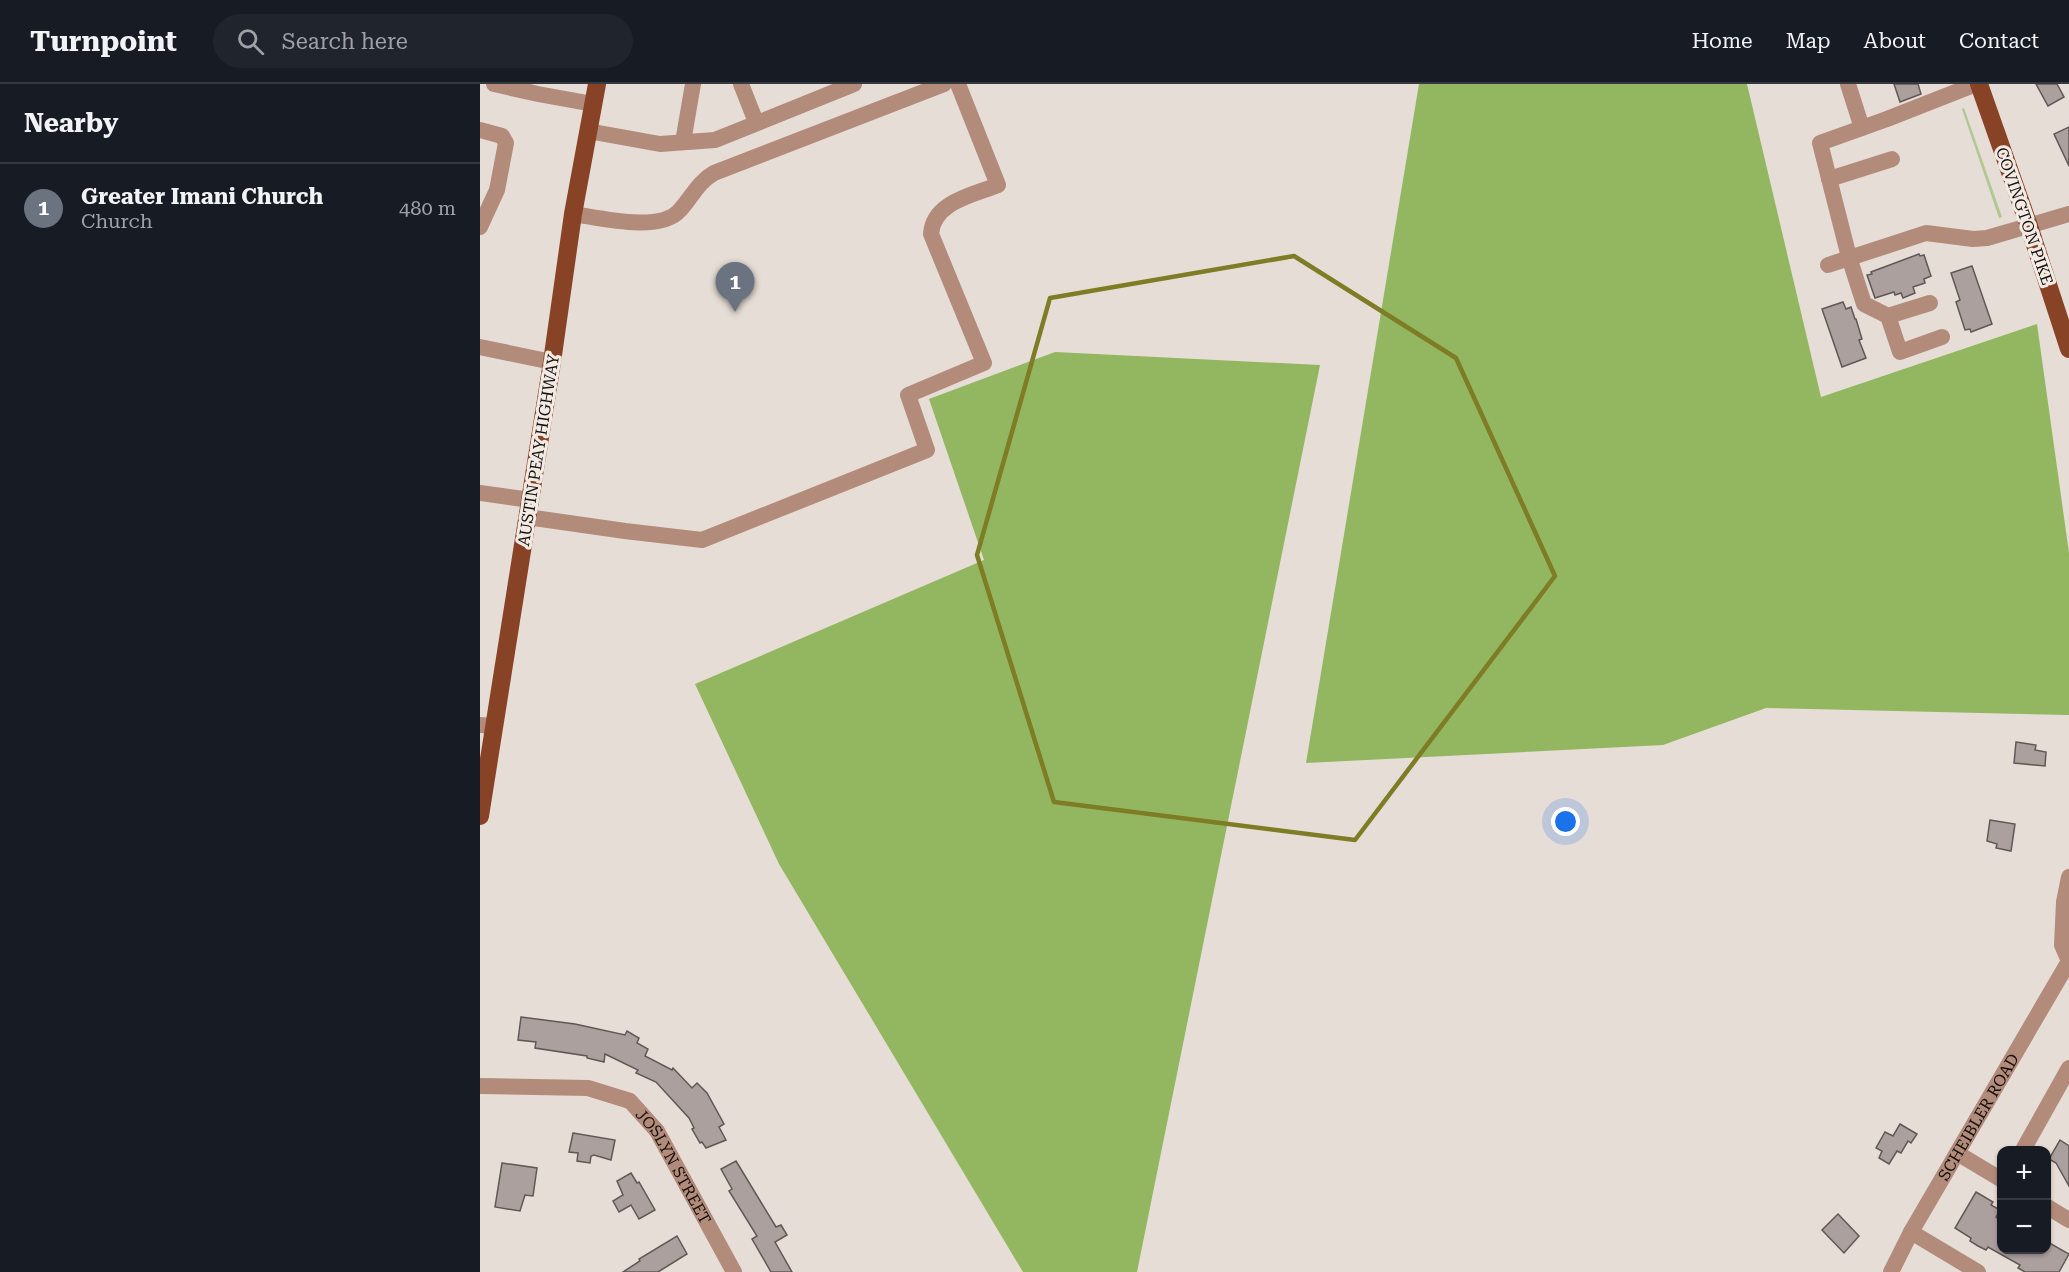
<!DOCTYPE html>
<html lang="en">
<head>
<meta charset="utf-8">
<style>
  body { margin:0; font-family:"Roboto Serif",serif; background:#20242c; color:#f1f3f6 }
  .controls { position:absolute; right:18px; bottom:18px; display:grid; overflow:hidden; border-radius:12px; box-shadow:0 2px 4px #0004 }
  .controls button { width:54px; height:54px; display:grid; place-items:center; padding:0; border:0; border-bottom:2px solid #363941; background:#171b24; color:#f1f3f6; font:30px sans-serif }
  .you { position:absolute; left:1086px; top:738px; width:21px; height:21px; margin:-15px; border:4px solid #fff; border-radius:50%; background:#1a73e8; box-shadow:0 0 0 9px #1a73e833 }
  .badge { display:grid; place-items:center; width:39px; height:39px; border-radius:50%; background:#7e7c24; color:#fff; font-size:20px; font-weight:700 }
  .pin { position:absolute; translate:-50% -50px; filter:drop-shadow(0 2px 3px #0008) }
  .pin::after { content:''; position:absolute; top:32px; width:21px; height:18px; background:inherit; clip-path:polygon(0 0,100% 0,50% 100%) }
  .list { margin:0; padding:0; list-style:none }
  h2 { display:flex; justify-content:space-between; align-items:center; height:78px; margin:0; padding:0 24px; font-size:26px }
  h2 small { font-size:20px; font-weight:400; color:#9ea1a6 }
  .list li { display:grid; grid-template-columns:39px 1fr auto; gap:18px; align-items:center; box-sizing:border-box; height:90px; padding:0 24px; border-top:2px solid #363941 }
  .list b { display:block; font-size:22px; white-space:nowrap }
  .list p { margin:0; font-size:20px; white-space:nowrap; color:#9ea1a6 }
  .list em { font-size:20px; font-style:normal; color:#9ea1a6 }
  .icon { flex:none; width:33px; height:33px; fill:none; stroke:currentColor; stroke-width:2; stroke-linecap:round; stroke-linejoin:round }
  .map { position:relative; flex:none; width:1589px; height:1188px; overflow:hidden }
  header { display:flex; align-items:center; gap:36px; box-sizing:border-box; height:84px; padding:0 30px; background:#171b24; border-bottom:2px solid #363941 }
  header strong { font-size:28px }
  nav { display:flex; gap:33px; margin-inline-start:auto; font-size:21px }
  .search { width:420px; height:54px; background:#20242c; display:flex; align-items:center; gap:15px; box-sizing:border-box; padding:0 21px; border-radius:33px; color:#9ea1a6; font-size:22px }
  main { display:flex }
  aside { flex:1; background:#171b24 }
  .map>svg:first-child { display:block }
  .green { fill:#b0c891 }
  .forest { fill:#93b760 }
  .building { fill:#aca09f; stroke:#615756; stroke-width:1.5 }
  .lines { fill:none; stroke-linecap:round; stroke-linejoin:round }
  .minor { stroke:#b38b7b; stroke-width:16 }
  .major { stroke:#884326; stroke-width:18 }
  .marked { fill:none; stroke:#7e7c24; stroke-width:4.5; stroke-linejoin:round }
  .labels { text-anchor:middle; stroke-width:6; stroke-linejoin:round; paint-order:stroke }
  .street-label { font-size:16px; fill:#13100d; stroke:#f3ebe3 }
</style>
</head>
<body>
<header>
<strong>Turnpoint</strong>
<div class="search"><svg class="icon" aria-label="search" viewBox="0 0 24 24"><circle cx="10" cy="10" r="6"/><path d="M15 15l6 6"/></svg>Search here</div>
<nav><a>Home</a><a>Map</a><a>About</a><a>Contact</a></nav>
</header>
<main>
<aside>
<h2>Nearby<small></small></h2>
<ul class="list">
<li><span class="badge" style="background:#6b7280">1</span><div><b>Greater Imani Church</b><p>Church</p></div><em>480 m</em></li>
</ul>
</aside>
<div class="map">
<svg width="1589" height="1188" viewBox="0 0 1589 1188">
  <rect width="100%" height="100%" fill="#e6ddd6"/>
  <path class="green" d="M1484,24L1522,133L1519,134L1482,25Z"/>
  <g class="forest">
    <path d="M939,0H1267L1341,313L1557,240L1589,469V631L1286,624L1183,661L826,679Z"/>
    <path d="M575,268L840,281L657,1188H543L299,780L215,600L504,476L449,315Z"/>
  </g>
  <g class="building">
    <path d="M1414,0H1438L1441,10L1420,18Z"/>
    <path d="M1556,0H1577L1584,13L1568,22Z"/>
    <path d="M1589,43V82L1574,50Z"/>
    <path d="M1439,170L1440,172L1444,171L1451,192L1444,195L1445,199L1433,203L1435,209L1423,214L1421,209L1415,211L1414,208L1395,214L1387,191L1392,190L1391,188Z"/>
    <path d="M1492,182L1512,240L1491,248L1490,245L1485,246L1476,218L1480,216L1471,189Z"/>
    <path d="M1363,218L1366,225L1371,223L1375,235H1376L1382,255L1379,256L1386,274L1362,283L1342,225Z"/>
    <path d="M1536,658L1556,661L1555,666L1566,668L1565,682L1534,679Z"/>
    <path d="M1510,736L1535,740L1531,767L1516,764L1517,760L1507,757Z"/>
    <path d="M41,933L95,940L145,951L147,947L159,954L157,959L168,965L165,972L192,986L193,984L212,1004L217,999L227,1009L244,1040L239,1043L246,1056L226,1064L222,1058L220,1059L212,1045L214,1044L209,1034L176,998L156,989L158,986L125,970L124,978L107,974V972L55,964L56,958L38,956Z"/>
    <path d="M1420,1040L1437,1050L1431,1059L1428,1057L1421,1069L1417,1067L1409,1080L1399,1074L1402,1067L1396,1064L1405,1048L1413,1052Z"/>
    <path d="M93,1049L135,1056L131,1076L114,1071L111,1072L110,1079L97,1077L98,1069L89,1068Z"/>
    <path d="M1580,1056L1589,1062V1102L1576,1079L1569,1075Z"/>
    <path d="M256,1077L296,1143L301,1141L307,1151L295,1158L312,1188H291L272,1155L277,1152L249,1107L252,1105L241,1085Z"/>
    <path d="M22,1079L57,1084L53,1112L45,1111L40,1127L15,1123Z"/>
    <path d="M151,1089L157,1099L159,1098L175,1126L159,1135L151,1121L139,1128L133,1117L143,1111L137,1097Z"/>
    <path d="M1496,1108L1513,1118L1511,1121L1520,1126L1516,1133L1521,1137V1166H1566V1157L1589,1170L1579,1188H1545L1538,1184L1540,1181L1508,1163L1506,1166L1498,1162L1490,1157L1491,1154L1475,1144Z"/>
    <path d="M1358,1130L1379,1152L1364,1169L1342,1146Z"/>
    <path d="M197,1152L207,1170L178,1188H143L160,1177L159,1175Z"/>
  </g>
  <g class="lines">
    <g class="minor">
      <path d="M14,0L58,10L113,20"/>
      <path d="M261,0L276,38"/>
      <path d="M1368,0L1382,44"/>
      <path d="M0,46L22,52L26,59L17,106L0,143"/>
      <path d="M108,47L180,60L235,56L374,0"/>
      <path d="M203,58L213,0"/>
      <path d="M1349,95L1412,75"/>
      <path d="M93,130C120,134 181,149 200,126C212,113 218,98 234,89L464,0"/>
      <path d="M1348,181L1446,149L1493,155L1507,154L1589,130"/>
      <path d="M1408,232L1450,219"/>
      <path d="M1462,253L1420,268L1408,232L1384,220L1369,173L1340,59L1407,35L1496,0"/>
      <path d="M0,263L72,278"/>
      <path d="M0,409L50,416"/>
      <path d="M47,433L145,447L222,456L447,366L428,311L504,279L451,150C453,118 493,111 518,101L478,0"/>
      <path d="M0,641L14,642"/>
      <path d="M1589,793L1584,818L1582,861L1589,877"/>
      <path id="s1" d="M0,1002L108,1004L150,1017L177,1047L254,1188"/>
      <path d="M1543,1066L1589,984"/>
      <path d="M1477,1069L1522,1096"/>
      <path d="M1566,1122L1589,1136"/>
      <path d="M1431,1148L1498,1188"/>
      <path id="s2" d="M1411,1188L1431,1148L1589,877"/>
    </g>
    <g class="major">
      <path d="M1499,0L1549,142L1589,265"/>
      <path d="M0,732L72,278L93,130L117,0"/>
    </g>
  </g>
  <path class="marked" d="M814,172L976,274L1075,492L875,756L574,718L497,471L570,214Z"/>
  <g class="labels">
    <g class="street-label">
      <text transform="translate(1545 132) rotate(71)" y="6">COVINGTON PIKE</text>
      <text transform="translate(58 366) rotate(-81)" y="6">AUSTIN PEAY HIGHWAY</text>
      <text dy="6" stroke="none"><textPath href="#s2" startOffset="178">SCHEIBLER ROAD</textPath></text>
      <text dy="6" stroke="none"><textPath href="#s1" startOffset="231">JOSLYN STREET</textPath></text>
    </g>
  </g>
</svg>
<div class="controls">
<button>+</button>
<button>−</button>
</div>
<div class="you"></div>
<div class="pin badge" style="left:255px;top:228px;background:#6b7280">1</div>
</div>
</main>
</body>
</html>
